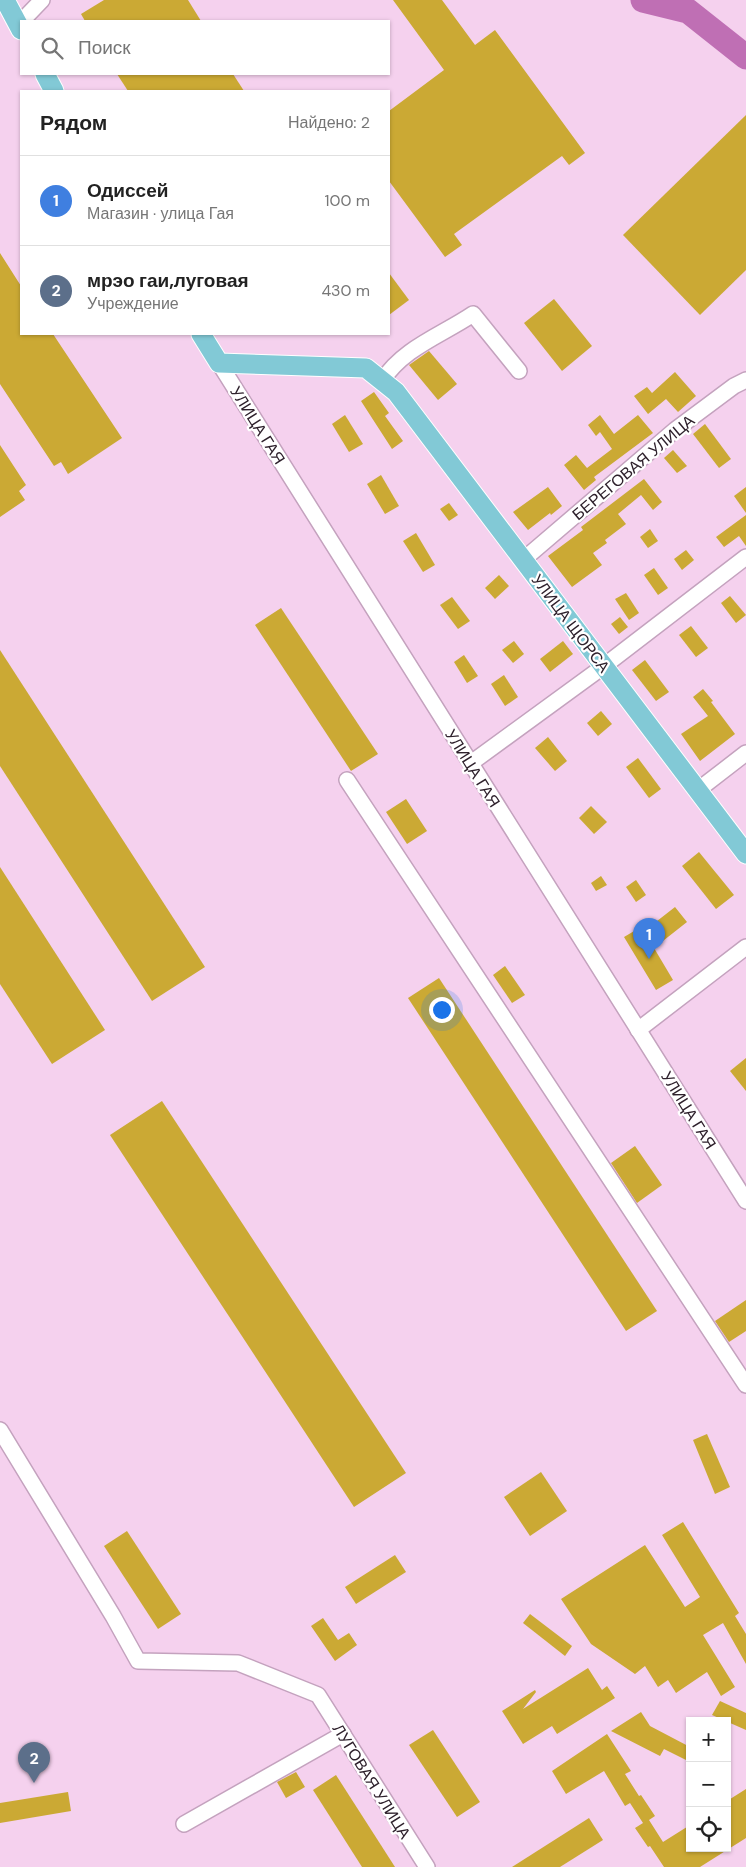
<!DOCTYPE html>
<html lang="ru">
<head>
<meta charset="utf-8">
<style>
  body { margin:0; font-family:"DM Sans",sans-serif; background:#f2f2f2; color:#222 }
  .controls { position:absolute; right:15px; bottom:15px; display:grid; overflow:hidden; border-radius:0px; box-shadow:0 1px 4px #0004 }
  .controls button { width:45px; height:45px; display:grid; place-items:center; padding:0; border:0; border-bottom:1px solid #e0e0e0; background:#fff; color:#222; font:25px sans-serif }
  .you { position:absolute; left:441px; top:1009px; width:18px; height:18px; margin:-12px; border:4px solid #fff; border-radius:50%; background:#1a73e8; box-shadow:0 0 0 8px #1a73e833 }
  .badge { display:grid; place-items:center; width:32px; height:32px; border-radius:50%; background:#084; color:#fff; font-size:16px; font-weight:700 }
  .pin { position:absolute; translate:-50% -41px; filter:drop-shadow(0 1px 2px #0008) }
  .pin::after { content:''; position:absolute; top:26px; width:18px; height:15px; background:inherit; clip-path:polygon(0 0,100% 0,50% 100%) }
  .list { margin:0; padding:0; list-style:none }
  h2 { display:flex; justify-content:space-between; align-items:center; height:65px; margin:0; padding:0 20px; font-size:21px }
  h2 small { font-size:16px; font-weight:400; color:#767676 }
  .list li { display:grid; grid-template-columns:32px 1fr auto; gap:15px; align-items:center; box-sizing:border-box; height:90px; padding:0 20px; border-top:1px solid #e0e0e0 }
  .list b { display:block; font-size:19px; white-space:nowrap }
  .list p { margin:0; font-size:16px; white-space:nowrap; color:#767676 }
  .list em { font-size:16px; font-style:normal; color:#767676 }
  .icon { flex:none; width:28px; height:28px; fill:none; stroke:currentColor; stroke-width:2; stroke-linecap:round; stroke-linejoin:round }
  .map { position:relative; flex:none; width:746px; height:1867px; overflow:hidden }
  .search { position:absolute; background:#fff; box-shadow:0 1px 4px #0004; left:20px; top:20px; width:370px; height:55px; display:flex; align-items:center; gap:12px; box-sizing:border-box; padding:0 18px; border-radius:0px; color:#767676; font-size:19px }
  .panel { position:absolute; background:#fff; box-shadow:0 1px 4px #0004; left:20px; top:90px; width:370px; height:245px; border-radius:0px }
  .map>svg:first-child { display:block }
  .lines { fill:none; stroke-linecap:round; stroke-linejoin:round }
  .river { stroke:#bf6fb4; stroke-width:25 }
  .building { fill:#cba934 }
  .minor-casing { stroke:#c4a2be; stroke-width:18 }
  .major-casing { stroke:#fff; stroke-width:21 }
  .minor { stroke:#fff; stroke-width:15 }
  .major { stroke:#82c9d6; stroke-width:19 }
  .labels { text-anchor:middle; stroke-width:4.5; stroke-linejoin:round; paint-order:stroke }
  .street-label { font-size:16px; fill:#2e212c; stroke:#fff }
</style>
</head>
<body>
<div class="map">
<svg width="746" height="1867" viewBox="0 0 746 1867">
  <rect width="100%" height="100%" fill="#f5d1ee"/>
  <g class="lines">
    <path class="river" d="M643,0L688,11L746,57"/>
  </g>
  <g class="building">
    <path d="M104,0H188L201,21H85L81,14Z"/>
    <path d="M393,0H442L475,45L495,30L585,153L569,165L562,156L454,234L462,245L445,257L389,181V111L444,70Z"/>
    <path d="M117,74H233L244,91H128Z"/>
    <path d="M746,115V270L700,315L623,235Z"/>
    <path d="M0,253L21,286V334H53L122,438L68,474L61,462L54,466L0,384Z"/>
    <path d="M389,273L409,300L389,315Z"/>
    <path d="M554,299L592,346L562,371L524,323Z"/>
    <path d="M429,351L457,384L438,400L409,365Z"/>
    <path d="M675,372L696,396L678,412L666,399L648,414L634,396L647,387L652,393Z"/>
    <path d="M374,392L389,413L385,416L403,441L392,449L361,401Z"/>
    <path d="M345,415L363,444L349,452L332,424Z"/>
    <path d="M600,415L614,434L638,415L653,433L594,477L596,480L584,490L564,465L576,455L587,468L612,449L600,432L596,436L588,425Z"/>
    <path d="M705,424L731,459L719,468L693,434Z"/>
    <path d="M0,445L26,485L19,491L25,500L0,517Z"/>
    <path d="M673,450L687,466L677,473L664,458Z"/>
    <path d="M381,475L399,506L385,514L367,484Z"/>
    <path d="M644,479L662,502L653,510L641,495L618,514L626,524L605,540L607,543L593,553L602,565L572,587L548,556L583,530L581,527Z"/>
    <path d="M548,487L562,506L551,515L550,513L528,530L513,512Z"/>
    <path d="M746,487V513L734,496Z"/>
    <path d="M449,503L458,515L449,521L440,509Z"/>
    <path d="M746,515V546L739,536L724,547L716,537Z"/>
    <path d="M650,529L658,541L648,548L640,537Z"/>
    <path d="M416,533L435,565L423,572L403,541Z"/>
    <path d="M686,550L694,560L682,570L674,559Z"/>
    <path d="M654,568L668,588L658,595L644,575Z"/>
    <path d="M499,575L509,586L495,599L485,588Z"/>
    <path d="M626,593L639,613L629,620L615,599Z"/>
    <path d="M730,596L746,615L736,623L721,603Z"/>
    <path d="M452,597L470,621L458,629L440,605Z"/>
    <path d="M281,608L378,754L351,771L255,625Z"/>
    <path d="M620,617L628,627L619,634L611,624Z"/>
    <path d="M691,626L708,648L696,657L679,635Z"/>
    <path d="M514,641L524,654L513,663L502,650Z"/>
    <path d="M563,641L573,654L550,672L540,659Z"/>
    <path d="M0,650L205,967L152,1001L0,766Z"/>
    <path d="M464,655L478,676L467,683L454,662Z"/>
    <path d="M645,660L669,692L656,701L632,670Z"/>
    <path d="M504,675L518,697L505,706L491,684Z"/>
    <path d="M703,689L713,701L711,702L735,734L700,761L681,734L708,716L693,697Z"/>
    <path d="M601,711L612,724L598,736L587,723Z"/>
    <path d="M548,737L567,761L555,771L535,748Z"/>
    <path d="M638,758L661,789L649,798L626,767Z"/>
    <path d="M406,799L427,831L407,844L386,812Z"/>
    <path d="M591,806L607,822L594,834L579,818Z"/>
    <path d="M699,852L734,895L716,909L682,866Z"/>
    <path d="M0,867L105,1030L52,1064L0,984Z"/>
    <path d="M601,876L607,885L596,891L591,883Z"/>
    <path d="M636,880L646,895L636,902L626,887Z"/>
    <path d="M675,907L687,922L654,948L673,980L656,990L624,937L641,927L643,932Z"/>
    <path d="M505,966L525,995L512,1003L493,975Z"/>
    <path d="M439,978L657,1311L626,1331L408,998Z"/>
    <path d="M746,1058V1091L730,1071Z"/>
    <path d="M162,1101L406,1473L354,1507L110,1135Z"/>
    <path d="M635,1146L662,1185L637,1203L611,1163Z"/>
    <path d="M746,1300V1331L729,1342L715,1321Z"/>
    <path d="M707,1434L730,1487L715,1494L693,1440Z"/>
    <path d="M541,1472L567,1511L530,1536L504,1497Z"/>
    <path d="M683,1522L739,1613L735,1616L746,1634V1664L723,1623L703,1635L735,1687L721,1696L707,1672L676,1693L668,1680L658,1687L645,1666L635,1674L591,1644L561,1599L645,1545L685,1607L700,1597L662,1535Z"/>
    <path d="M127,1531L181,1614L158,1629L104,1546Z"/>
    <path d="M395,1555L406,1572L356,1604L345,1587Z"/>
    <path d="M530,1614L572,1646L565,1656L523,1623Z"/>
    <path d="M323,1618L338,1640L349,1633L357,1645L335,1661L311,1626Z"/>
    <path d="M588,1668L602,1690L607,1686L615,1698L557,1734L552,1726L523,1744L502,1711L535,1690L536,1692L523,1709Z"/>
    <path d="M720,1701L746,1713V1730L712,1715Z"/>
    <path d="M641,1712L650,1726L690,1747V1762L664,1749L660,1756L611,1731Z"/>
    <path d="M433,1730L480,1802L457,1817L409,1745Z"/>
    <path d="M607,1734L631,1771L625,1774L639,1796L641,1795L655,1816L649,1820L663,1842L690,1825V1848H727V1801L746,1789V1838L700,1867H664L650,1846L648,1847L635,1828L643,1823L630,1803L625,1806L604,1771L566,1794L552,1771Z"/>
    <path d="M296,1772L305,1787L286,1798L277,1782Z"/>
    <path d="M336,1775L395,1867H362L313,1790Z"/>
    <path d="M68,1792L71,1811L0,1823V1803Z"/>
    <path d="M589,1818L603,1840L560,1867H512Z"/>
  </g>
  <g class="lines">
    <g class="minor-casing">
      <g id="minor">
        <path d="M18,25L42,0"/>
        <path d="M219,363L746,1201"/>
        <path d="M382,381C403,348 442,335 473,314L519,371"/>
        <path d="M523,560L675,430L734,386L746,380"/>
        <path d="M471,763L604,666L746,557"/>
        <path d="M347,780L746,1385"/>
        <path d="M698,790L746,753"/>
        <path d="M638,1030L746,947"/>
        <path d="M0,1430L113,1616L138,1661L238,1663L318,1695L427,1867"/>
        <path d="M184,1824L343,1734"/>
      </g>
    </g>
    <g class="major-casing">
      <g id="major">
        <path d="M5,0L21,30"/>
        <path d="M45,74L54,91"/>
        <path d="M201,334L219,363L366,368L396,392L746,854"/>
      </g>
    </g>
    <use href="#minor" class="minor"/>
    <use href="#major" class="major"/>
  </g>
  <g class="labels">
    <g class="street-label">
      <text transform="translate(258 425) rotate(58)" y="6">УЛИЦА ГАЯ</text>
      <text transform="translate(633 467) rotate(-40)" y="6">БЕРЕГОВАЯ УЛИЦА</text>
      <text transform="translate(571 623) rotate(53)" y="6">УЛИЦА ЩОРСА</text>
      <text transform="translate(473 768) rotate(58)" y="6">УЛИЦА ГАЯ</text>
      <text transform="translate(689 1110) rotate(58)" y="6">УЛИЦА ГАЯ</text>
      <text transform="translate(372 1781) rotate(58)" y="6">ЛУГОВАЯ УЛИЦА</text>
    </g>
  </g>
</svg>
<div class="controls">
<button>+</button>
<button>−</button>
<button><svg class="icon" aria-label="locate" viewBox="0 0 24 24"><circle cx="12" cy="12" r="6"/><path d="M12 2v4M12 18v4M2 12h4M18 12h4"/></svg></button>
</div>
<div class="you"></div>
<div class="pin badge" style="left:649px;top:959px;background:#3f7fe0">1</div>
<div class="pin badge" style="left:34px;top:1783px;background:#5c6f8a">2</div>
<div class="search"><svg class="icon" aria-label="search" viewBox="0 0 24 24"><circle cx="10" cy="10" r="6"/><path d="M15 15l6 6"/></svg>Поиск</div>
<section class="panel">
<h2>Рядом<small>Найдено: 2</small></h2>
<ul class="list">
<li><span class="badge" style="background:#3f7fe0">1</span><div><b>Одиссей</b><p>Магазин · улица Гая</p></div><em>100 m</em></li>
<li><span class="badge" style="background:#5c6f8a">2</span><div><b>мрэо гаи,луговая</b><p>Учреждение</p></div><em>430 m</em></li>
</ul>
</section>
</div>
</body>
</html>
